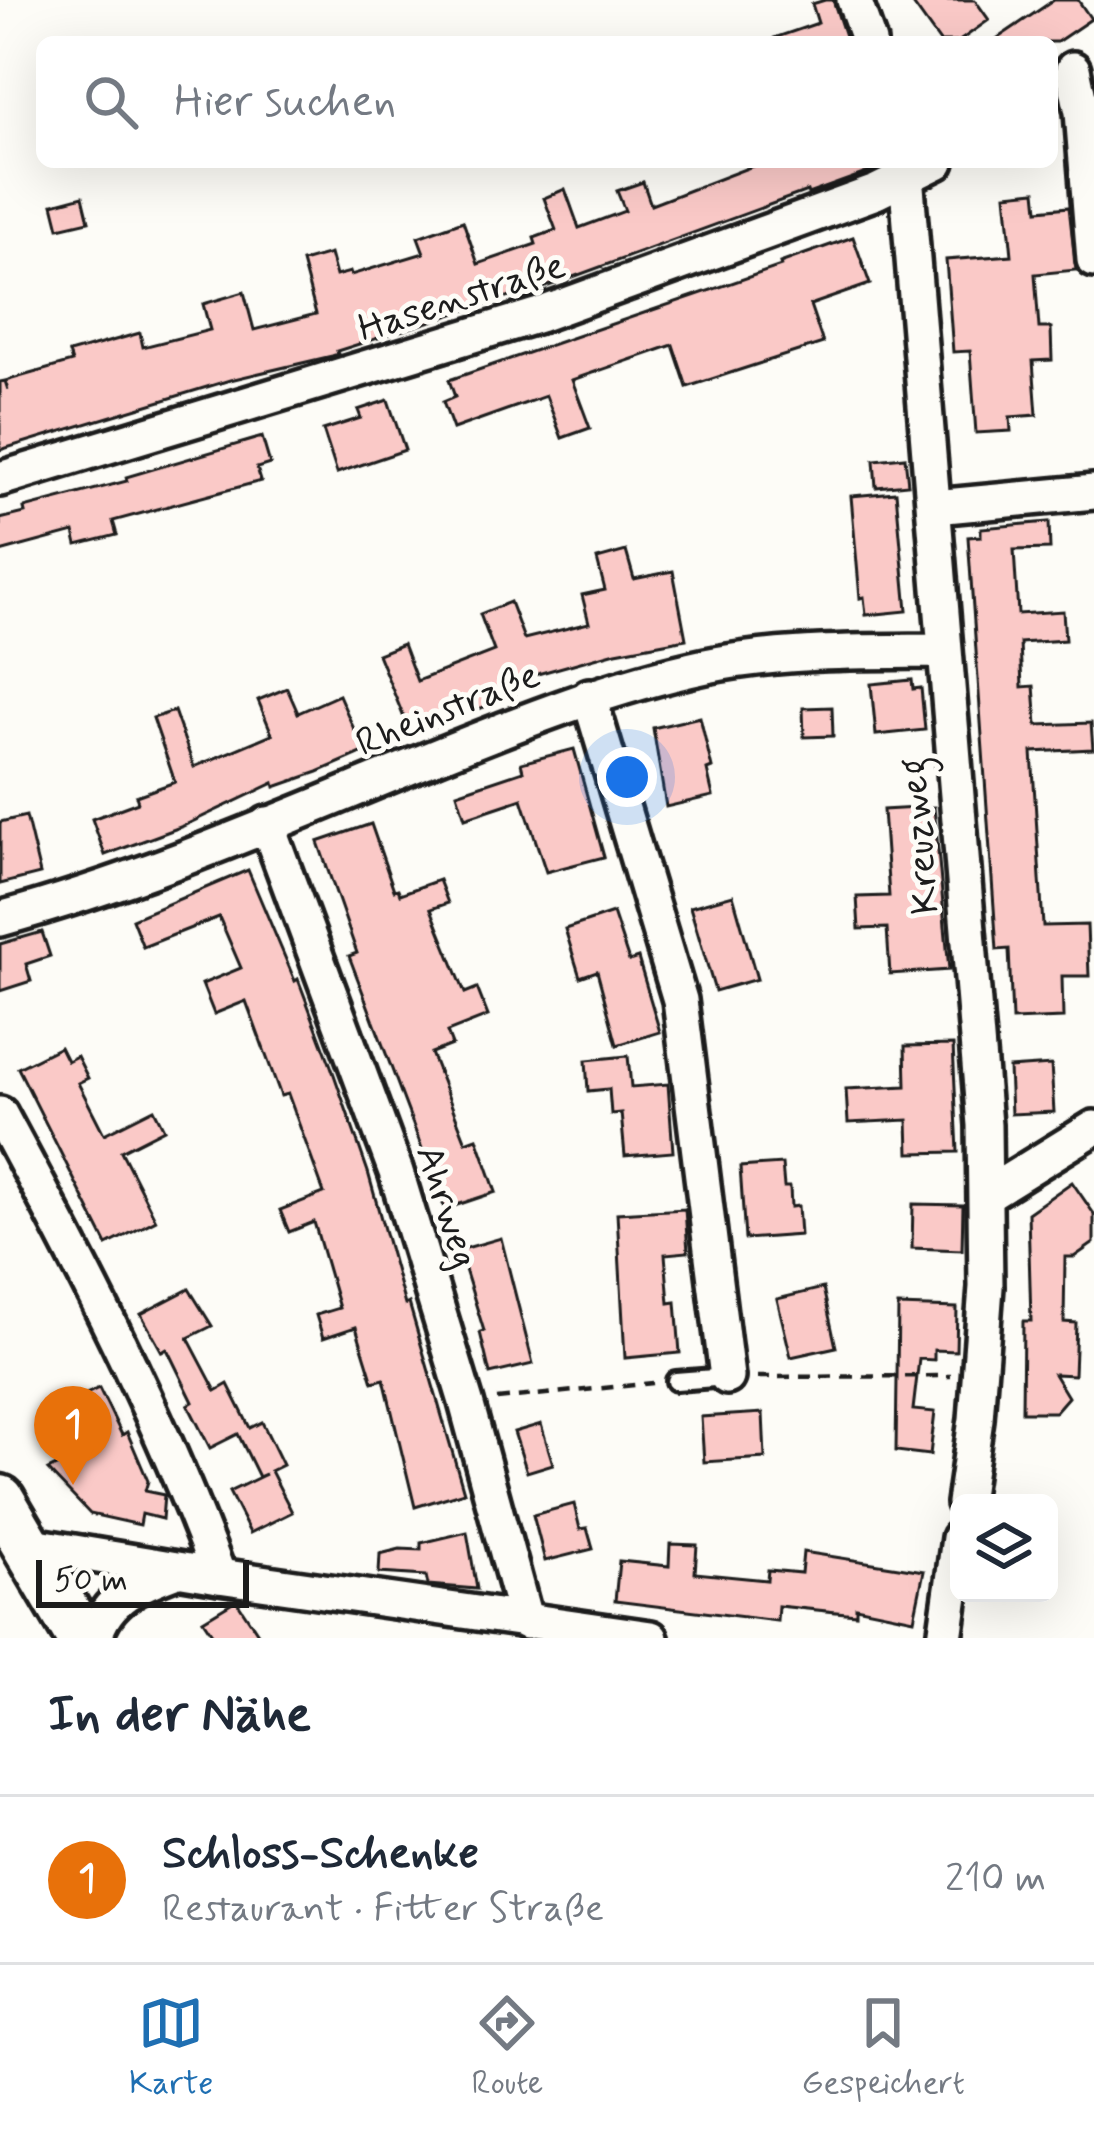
<!DOCTYPE html>
<html lang="de">
<head>
<meta charset="utf-8">
<style>
  body { margin:0; font-family:Mynerve,sans-serif; background:#f6f6f7; color:#1f2937 }
  .controls { position:absolute; right:36px; bottom:36px; display:grid; overflow:hidden; border-radius:18px; box-shadow:0 12px 48px #0002 }
  .controls button { width:108px; height:108px; display:grid; place-items:center; padding:0; border:0; border-bottom:3px solid #e0e1e3; background:#fff; color:#1f2937; font:60px sans-serif }
  .scale { position:absolute; left:36px; bottom:30px; width:213px; box-sizing:border-box; padding-left:12px; border:6px solid #1c1c1c; border-top:0; font-size:33px; line-height:42px; white-space:nowrap; color:#1c1c1c; -webkit-text-stroke:9px #fdfcf7; paint-order:stroke }
  .you { position:absolute; left:627px; top:777px; width:42px; height:42px; margin:-30px; border:9px solid #fff; border-radius:50%; background:#1a73e8; box-shadow:0 0 0 18px #1a73e833 }
  .badge { display:grid; place-items:center; width:78px; height:78px; border-radius:50%; background:#1f6fb2; color:#fff; font-size:39px; font-weight:700 }
  .pin { position:absolute; translate:-50% -99px; filter:drop-shadow(0 3px 6px #0008) }
  .pin::after { content:''; position:absolute; top:63px; width:42px; height:36px; background:inherit; clip-path:polygon(0 0,100% 0,50% 100%) }
  .list { margin:0; padding:0; list-style:none }
  h2 { display:flex; justify-content:space-between; align-items:center; height:156px; margin:0; padding:0 48px; font-size:51px }
  h2 small { font-size:39px; font-weight:400; color:#747a83 }
  .list li { display:grid; grid-template-columns:78px 1fr auto; gap:36px; align-items:center; box-sizing:border-box; height:168px; padding:0 48px; border-top:3px solid #e0e1e3 }
  .list b { display:block; font-size:45px; white-space:nowrap }
  .list p { margin:0; font-size:39px; white-space:nowrap; color:#747a83 }
  .list em { font-size:39px; font-style:normal; color:#747a83 }
  .icon { flex:none; width:66px; height:66px; fill:none; stroke:currentColor; stroke-width:2; stroke-linecap:round; stroke-linejoin:round }
  .map { position:relative; flex:none; width:1094px; height:1638px; overflow:hidden }
  .search { position:absolute; background:#fff; box-shadow:0 12px 48px #0002; left:36px; right:36px; top:36px; height:132px; display:flex; align-items:center; gap:30px; box-sizing:border-box; padding:0 42px; border-radius:18px; color:#747a83; font-size:45px }
  .sheet { height:324px; background:#fff }
  nav { display:flex; justify-content:space-around; align-items:center; box-sizing:border-box; height:168px; border-top:3px solid #e0e1e3; background:#fff; font-size:33px; color:#747a83 }
  nav a { display:grid; justify-items:center; gap:6px }
  nav .on { color:#1f6fb2 }
  .map>svg:first-child { display:block }
  .building { fill:#fac9c7; stroke:#1c1c1c; stroke-width:3 }
  .lines { fill:none; stroke-linecap:round; stroke-linejoin:round }
  .lane-casing { stroke:#1c1c1c; stroke-width:26 }
  .street-casing { stroke:#1c1c1c; stroke-width:42 }
  .secondary-casing { stroke:#1c1c1c; stroke-width:57 }
  .path { stroke:#1c1c1c; stroke-width:4.5; stroke-dasharray:12 9; stroke-linecap:butt }
  .lane { stroke:#fdfcf7; stroke-width:16 }
  .street { stroke:#fdfcf7; stroke-width:33 }
  .secondary { stroke:#fdfcf7; stroke-width:48 }
  .labels { text-anchor:middle; stroke-width:10; stroke-linejoin:round; paint-order:stroke }
  .street-label { font-size:39px; fill:#1c1c1c; stroke:#fdfcf7 }
</style>
</head>
<body>
<div class="map">
<svg width="1094" height="1638" viewBox="0 0 1094 1638">
  <rect width="100%" height="100%" fill="#fdfcf7"/>
  <filter id="ink" filterUnits="userSpaceOnUse"><feTurbulence type="fractalNoise" baseFrequency=".00833" numOctaves="2"/><feDisplacementMap in="SourceGraphic" scale="24" xChannelSelector="R" yChannelSelector="G"/><feConvolveMatrix kernelMatrix="1 2 1 2 8 2 1 2 1" color-interpolation-filters="sRGB"/></filter>
  <g filter="url(#ink)">
    <g class="building">
      <path d="M825,0H833L847,42H774V38L818,23L812,4Z"/>
      <path d="M910,0H975L989,20L958,42H940Z"/>
      <path d="M1054,0H1078L1091,19L1057,42H992Z"/>
      <path d="M763,162H884L869,172L808,194L807,191L524,295L523,292L337,351L338,354L332,356L230,380L0,450V382L5,381L8,390L5,381L72,362L69,353L140,333L143,347L210,330L203,304L244,292L254,330L316,314L302,262L330,254L336,276L350,272L351,275L424,253L418,237L463,221L478,264L536,244L534,238L556,230L544,198L565,189L579,228L625,211L617,191L643,182L651,205Z"/>
      <path d="M1036,191L1038,210L1069,207L1076,270L1035,274L1039,328H1051L1052,360L1033,361L1037,415L1010,417L1011,431L976,433L970,351L953,352L946,260L1012,255L1006,194Z"/>
      <path d="M83,196L89,221L59,228L53,204Z"/>
      <path d="M853,237L870,284L810,305L823,343L687,387L673,345L572,380L590,428L562,438L546,396L453,429L443,402L455,397L449,380L781,266L780,263Z"/>
      <path d="M388,400L405,450L337,473L323,430L361,418L358,410Z"/>
      <path d="M262,437L270,464L257,468L261,481L113,521L117,535L77,545L74,532L0,552V519L25,513L24,508L127,481L126,477Z"/>
      <path d="M905,457L908,484L876,487L874,460Z"/>
      <path d="M896,492L907,611L866,615L864,597L860,598L851,496Z"/>
      <path d="M1049,522L1050,549L1014,550L1018,614L1063,611L1065,640L1020,643L1022,687L1034,686L1037,725L1091,723L1093,749L1032,752L1043,926L1087,925L1089,976H1062L1063,1018L1012,1020L1009,949L997,950L968,537L981,536V528Z"/>
      <path d="M626,551L634,579L673,571L686,639L616,652L509,682L515,695L435,726L431,715L407,725L378,654L403,644L417,681L494,651L480,614L510,602L524,639L589,623L582,595L605,590L597,559Z"/>
      <path d="M912,680L913,689L921,688L925,730L876,735L871,684Z"/>
      <path d="M287,688L298,713L339,695L364,752L318,772L275,787L274,783L183,826L105,855L92,819L138,802L136,796L175,782L153,718L174,711L194,767L272,734L258,700Z"/>
      <path d="M832,707L833,736L804,737L803,708Z"/>
      <path d="M700,717L712,768L707,770L713,796L666,807L653,728Z"/>
      <path d="M574,749L604,857L546,872L522,799L465,818L457,793L523,771L521,763Z"/>
      <path d="M934,807L949,970L890,974L887,928L859,929L857,897L889,896L883,810Z"/>
      <path d="M26,816L40,874L0,884V822Z"/>
      <path d="M371,824L394,890L398,889L400,894L439,880L448,903L431,909L465,993L477,988L488,1016L447,1032L452,1045L431,1053L466,1142L477,1138L496,1192L445,1209L349,956L357,953L318,842Z"/>
      <path d="M248,870L295,981L298,979L331,1066L368,1172L405,1305L409,1303L464,1492L415,1507L384,1379L373,1382L356,1327L323,1338L316,1315L339,1308L314,1222L289,1232L280,1210L324,1193L288,1094L281,1096L246,1001L214,1014L202,984L241,968L219,917L143,947L132,919Z"/>
      <path d="M733,895L757,979L715,991L690,907Z"/>
      <path d="M613,913L629,961L638,958L660,1032L617,1045L597,971L580,977L565,929Z"/>
      <path d="M42,932L50,956L26,964L31,981L0,991V944Z"/>
      <path d="M953,1045L958,1152L909,1153L908,1120L848,1123L846,1089L906,1086L905,1046Z"/>
      <path d="M60,1047L67,1061L77,1056L88,1078L78,1083L104,1134L154,1109L164,1129L121,1151L156,1220L107,1245L18,1068Z"/>
      <path d="M628,1056L631,1087L668,1084L673,1152L625,1156L621,1113L611,1114L609,1089L588,1091L586,1060Z"/>
      <path d="M1051,1065L1054,1112L1011,1114L1009,1068Z"/>
      <path d="M782,1164L784,1187H790L791,1207L798,1206L800,1235L745,1239L740,1167Z"/>
      <path d="M1072,1182L1094,1214V1243L1074,1257H1065L1064,1322L1076,1323L1074,1375L1054,1374L1068,1397L1055,1412H1022L1023,1321H1031L1028,1213Z"/>
      <path d="M913,1204L963,1205L962,1250L912,1248Z"/>
      <path d="M685,1209L688,1252L665,1254L669,1303L676,1302L680,1353L625,1358L617,1213Z"/>
      <path d="M501,1238L533,1364L490,1374L480,1332L484,1331L459,1250Z"/>
      <path d="M823,1288L836,1347L791,1357L777,1299Z"/>
      <path d="M189,1289L212,1326L188,1338L216,1391L228,1384L250,1428L262,1422L283,1465L271,1471L292,1512L250,1533L229,1492L266,1474L259,1477L238,1434L210,1448L188,1405L193,1402L167,1349L162,1352L141,1314Z"/>
      <path d="M898,1306L957,1308L956,1351L934,1350V1360L919,1359L913,1410L935,1412L930,1455L896,1451Z"/>
      <path d="M99,1388L122,1435L127,1432L148,1481L145,1491L164,1495L162,1519L142,1514L140,1525L90,1514L48,1470L102,1444L80,1397Z"/>
      <path d="M763,1413L765,1458L704,1462L701,1417Z"/>
      <path d="M541,1424L553,1464L527,1472L514,1432Z"/>
      <path d="M574,1504L580,1529L587,1528L593,1549L545,1561L533,1515Z"/>
      <path d="M467,1532L477,1589L428,1585L426,1576L379,1573L380,1554L400,1549L421,1550V1543Z"/>
      <path d="M670,1544L697,1545L695,1573L767,1580L768,1570L801,1573L803,1552L924,1571L914,1619L856,1607V1614L778,1606L777,1621L615,1601L619,1561L669,1566Z"/>
      <path d="M236,1600L261,1638H215L203,1620Z"/>
    </g>
    <g class="lines">
      <g class="lane-casing">
        <path id="lane" d="M676,1381L727,1377"/>
      </g>
      <g class="street-casing">
        <g id="street">
          <path d="M854,0L869,42"/>
          <path d="M1073,69L1082,112L1094,260"/>
          <path d="M905,162L984,1125L986,1287L976,1419L964,1503"/>
          <path d="M0,479L539,315L876,192L937,162"/>
          <path d="M935,507L1094,492"/>
          <path d="M589,696L680,1000L727,1377"/>
          <path d="M267,824L396,1172L466,1402L526,1622"/>
          <path d="M0,919C151,878 293,814 437,756C526,720 612,686 706,666C783,650 865,652 944,651"/>
          <path d="M0,1114C81,1264 160,1416 219,1576"/>
          <path d="M986,1195L1094,1128"/>
          <path d="M26,1544L219,1576L651,1638"/>
          <path d="M95,1638C105,1597 141,1583 177,1570"/>
          <path d="M945,1638L959,1538"/>
        </g>
      </g>
      <g class="secondary-casing">
        <path id="secondary" d="M0,1500L81,1638"/>
      </g>
      <g class="path">
        <path d="M758,1377L951,1376"/>
        <path d="M497,1399L653,1383"/>
      </g>
      <use href="#lane" class="lane"/>
      <use href="#street" class="street"/>
      <use href="#secondary" class="secondary"/>
    </g>
  </g>
  <g class="labels">
    <g class="street-label">
      <text transform="translate(461 295) rotate(-18)" y="14">Hasenstraße</text>
      <text transform="translate(447 707) rotate(-22)" y="14">Rheinstraße</text>
      <text transform="translate(917 836) rotate(-95)" y="14">Kreuzweg</text>
      <text transform="translate(449 1206) rotate(72)" y="14">Ahrweg</text>
    </g>
  </g>
</svg>
<div class="controls">
<button><svg class="icon" aria-label="layers" viewBox="0 0 24 24"><path d="M12 4l9 5-9 5-9-5zM3 14l9 5 9-5"/></svg></button>
</div>
<div class="scale">50 m</div>
<div class="you"></div>
<div class="pin badge" style="left:73px;top:1485px;background:#e8710a">1</div>
<div class="search"><svg class="icon" aria-label="search" viewBox="0 0 24 24"><circle cx="10" cy="10" r="6"/><path d="M15 15l6 6"/></svg>Hier suchen</div>
</div>
<section class="sheet">
<h2>In der Nähe<small></small></h2>
<ul class="list">
<li><span class="badge" style="background:#e8710a">1</span><div><b>Schloss-Schenke</b><p>Restaurant · Fitter Straße</p></div><em>210 m</em></li>
</ul>
</section>
<nav>
<a class="on"><svg class="icon" aria-label="map" viewBox="0 0 24 24"><path d="M3 6l6-2 6 2 6-2v14l-6 2-6-2-6 2zM9 4v14M15 6v14"/></svg>Karte</a>
<a><svg class="icon" aria-label="directions" viewBox="0 0 24 24"><path d="M12 3l9 9-9 9-9-9zM9 14v-3h6M13 9l2 2-2 2"/></svg>Route</a>
<a><svg class="icon" aria-label="saved" viewBox="0 0 24 24"><path d="M7 4h10v16l-5-4-5 4z"/></svg>Gespeichert</a>
</nav>
</body>
</html>
